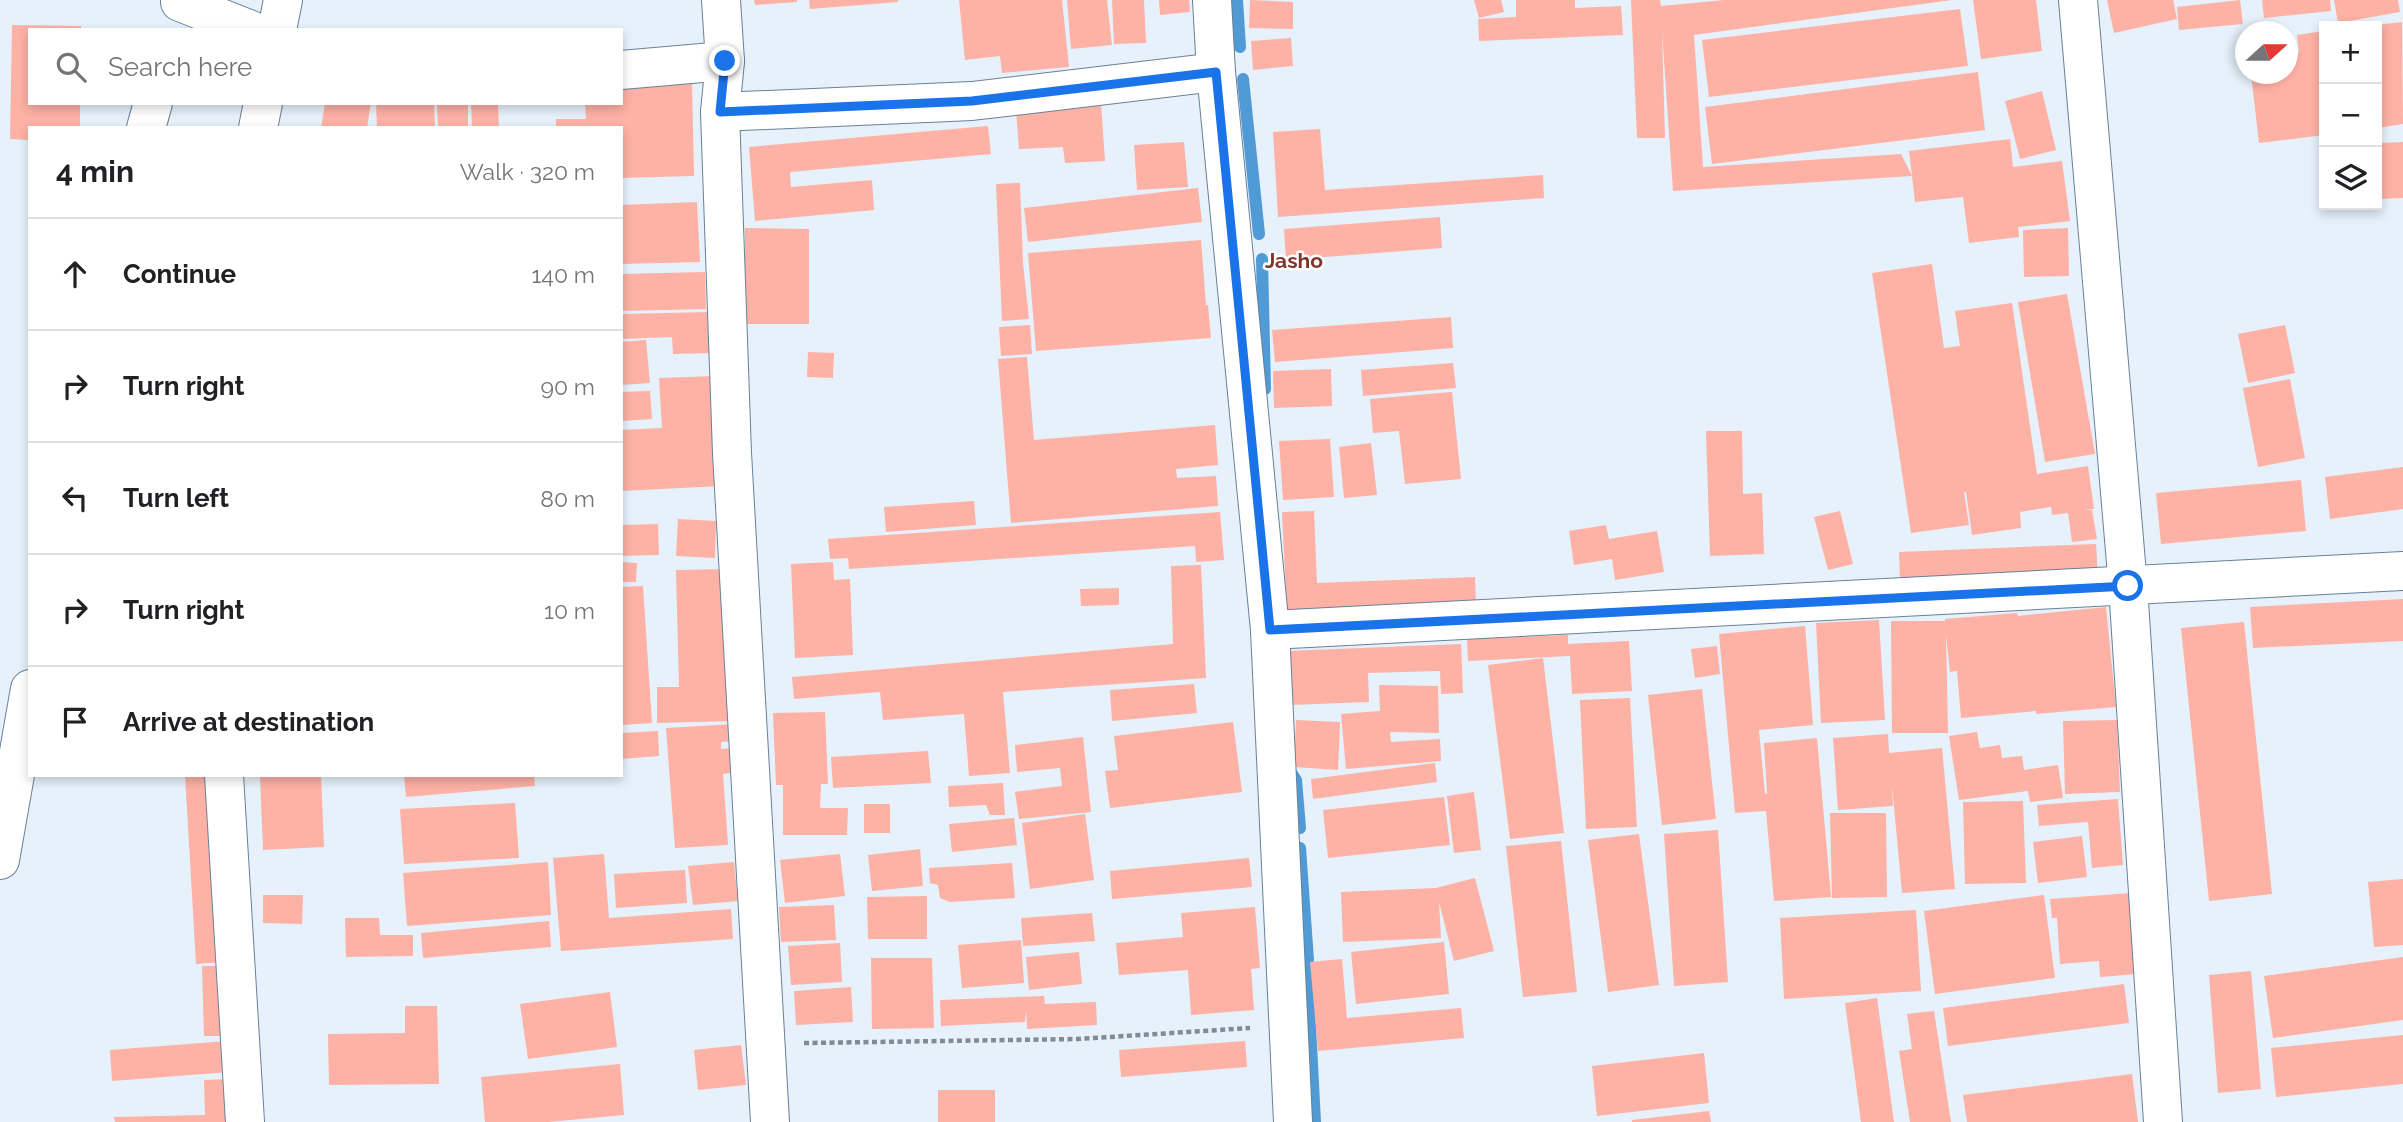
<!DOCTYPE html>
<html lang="en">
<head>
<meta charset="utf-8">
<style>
  body { margin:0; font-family:Raleway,sans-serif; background:#f2f2f2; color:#202124 }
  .controls { position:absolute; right:21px; top:21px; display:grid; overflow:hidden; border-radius:0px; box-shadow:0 4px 10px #0003 }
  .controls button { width:63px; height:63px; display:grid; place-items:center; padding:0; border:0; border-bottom:2px solid #e0e0e0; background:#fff; color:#202124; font:35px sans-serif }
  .compass { position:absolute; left:2235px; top:21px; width:63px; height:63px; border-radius:50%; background:#fff; box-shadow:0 4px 10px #0003; rotate:69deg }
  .stop { position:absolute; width:21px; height:21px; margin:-16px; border:5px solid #1a73e8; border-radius:50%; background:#fff }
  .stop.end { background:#1a73e8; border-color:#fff; box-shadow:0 2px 7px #0008 }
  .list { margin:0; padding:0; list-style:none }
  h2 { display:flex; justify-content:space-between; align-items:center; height:91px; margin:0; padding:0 28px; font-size:30px }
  h2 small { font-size:23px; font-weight:400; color:#757577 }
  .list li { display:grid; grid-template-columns:46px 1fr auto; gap:21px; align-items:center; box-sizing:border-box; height:112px; padding:0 28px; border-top:2px solid #e0e0e0 }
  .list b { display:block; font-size:26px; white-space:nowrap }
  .list em { font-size:23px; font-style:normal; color:#757577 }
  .icon { flex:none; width:38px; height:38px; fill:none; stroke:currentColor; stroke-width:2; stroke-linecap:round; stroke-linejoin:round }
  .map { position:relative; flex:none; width:2403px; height:1122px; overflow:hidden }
  .search { position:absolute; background:#fff; box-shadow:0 4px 10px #0003; left:28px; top:28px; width:595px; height:77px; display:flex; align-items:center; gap:18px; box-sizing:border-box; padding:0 24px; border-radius:0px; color:#757577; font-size:26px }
  .panel { position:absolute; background:#fff; box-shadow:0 4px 10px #0003; left:28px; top:126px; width:595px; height:651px; border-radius:0px }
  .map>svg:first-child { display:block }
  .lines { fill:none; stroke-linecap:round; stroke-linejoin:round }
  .stream { stroke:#509bd5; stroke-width:12 }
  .building { fill:#feb1a5 }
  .minor-casing { stroke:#688197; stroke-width:40 }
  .path { stroke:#808b94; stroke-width:4.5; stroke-dasharray:5 3.5; stroke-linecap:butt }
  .minor { stroke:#fff; stroke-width:38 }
  .route { stroke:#1a73e8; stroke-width:9 }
  .labels { text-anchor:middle; stroke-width:5; stroke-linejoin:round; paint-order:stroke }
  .quarter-label { font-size:21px; font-weight:bold; fill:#7d362d; stroke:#fdfdfd }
</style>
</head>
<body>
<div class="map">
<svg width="2403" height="1122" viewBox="0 0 2403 1122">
  <rect width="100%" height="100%" fill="#e6f1fb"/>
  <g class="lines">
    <g class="stream">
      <path d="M1237,0L1240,47"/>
      <path d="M1243,79L1259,234"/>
      <path d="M1262,259L1265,389"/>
      <path d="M1292,774L1296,780L1300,828"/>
      <path d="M1300,848L1308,960"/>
      <path d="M1307,968L1315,1122"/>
    </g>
  </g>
  <g class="building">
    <path d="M754,0H797V2L755,5Z"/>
    <path d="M809,0H898V2L810,9Z"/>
    <path d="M959,0H1062L1069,67L1002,73L1000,56L965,60Z"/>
    <path d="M1067,0H1107L1112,45L1071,49Z"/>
    <path d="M1112,0H1144L1146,43L1114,44Z"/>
    <path d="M1159,0H1189L1190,12L1160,15Z"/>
    <path d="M1250,0L1293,2V29L1249,28Z"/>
    <path d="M1474,0H1501L1504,12L1479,18Z"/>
    <path d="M1516,0H1575V8L1621,6L1623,35L1479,41L1478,19L1516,17Z"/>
    <path d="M1631,0H1660L1661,6L1724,0H1952L1694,35L1703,167L1901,154L1912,176L1909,151L2010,139L2013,167L2062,161L2070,221L2018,227L2019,237L1969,243L1963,197L1915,202L1912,176L1673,191L1662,31L1665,138H1637Z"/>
    <path d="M1973,0H2036L2042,51L1981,59Z"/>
    <path d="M2107,0H2173L2177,19L2114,33Z"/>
    <path d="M2240,0L2243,24L2179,30L2177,7Z"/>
    <path d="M2262,0H2330L2331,11L2264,18Z"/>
    <path d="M2334,0H2398L2400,12L2338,23Z"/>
    <path d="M1960,9L1968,66L1709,97L1702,40Z"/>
    <path d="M2402,22L2403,124L2377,128V25Z"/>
    <path d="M12,25L81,26V30H30V103H80V128H30V140L10,139Z"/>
    <path d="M2324,31V135L2259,143L2251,74H2288V53L2299,52L2297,35Z"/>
    <path d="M1291,38L1293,66L1253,70L1251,41Z"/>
    <path d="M1978,72L1985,130L1712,164L1705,107Z"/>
    <path d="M692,82L694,176L621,178V128H556V119H586L585,103H621V83Z"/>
    <path d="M2042,91L2056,150L2020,159L2005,101Z"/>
    <path d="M325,103H371L367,128H321Z"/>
    <path d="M376,103H434L435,128H377Z"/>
    <path d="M437,103H468V128H438Z"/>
    <path d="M471,103H498L499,128H472Z"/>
    <path d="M1101,104L1105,161L1065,163L1063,147L1019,149L1016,110Z"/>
    <path d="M988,126L991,154L790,172L791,187L872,180L874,210L755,221L749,147Z"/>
    <path d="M1320,129L1325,190L1543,175L1544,198L1278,217L1273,132Z"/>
    <path d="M1184,142L1188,187L1137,190L1134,145Z"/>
    <path d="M2403,142V198L2377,199V143Z"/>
    <path d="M1020,183L1023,263L1029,319L1002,321L996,184Z"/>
    <path d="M1198,188L1202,222L1028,242L1024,208Z"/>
    <path d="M697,202L700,262L621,264V205Z"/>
    <path d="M1440,217L1442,248L1286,260L1284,229Z"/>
    <path d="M745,228L809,229V324H745Z"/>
    <path d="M2068,228L2069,276L2024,277L2023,230Z"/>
    <path d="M1201,240L1206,305H1208L1211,338L1036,351L1028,253Z"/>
    <path d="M1932,264L1944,348L1960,346L1955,311L2012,303L2037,474L2088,466L2094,509L2083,510H2092L2097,539L2072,542L2068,513L2052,515L2051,507L2020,512L2021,528L1972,535L1966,492H1964L1969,525L1911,533L1872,273Z"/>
    <path d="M705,272L706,309L621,311V274Z"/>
    <path d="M2067,294L2095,454L2045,462L2018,302Z"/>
    <path d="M710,312L712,353L673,354L672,337L621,339V314Z"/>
    <path d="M1451,317L1453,348L1275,362L1272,330Z"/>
    <path d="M1030,325L1032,354L1001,356L999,327Z"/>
    <path d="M2285,325L2295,373L2248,383L2238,334Z"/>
    <path d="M646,340L650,383L621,385V342Z"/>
    <path d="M808,352L834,353L833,378L807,377Z"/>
    <path d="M1027,357L1034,440L1215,425L1218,465L1176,469L1177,478L1216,476L1218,506L1011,523L998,359Z"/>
    <path d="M1453,363L1456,388L1363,396L1361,370Z"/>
    <path d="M1331,369L1332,406L1274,408L1273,371Z"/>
    <path d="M716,376L721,486L621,491V430L662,428L659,378Z"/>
    <path d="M2290,379L2305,458L2258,467L2243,388Z"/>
    <path d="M650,391L652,419L621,421V392Z"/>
    <path d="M1452,392L1461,479L1405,484L1399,431L1373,433L1370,399Z"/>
    <path d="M1706,431H1742L1743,494L1762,493L1764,554L1710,556Z"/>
    <path d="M1330,439L1334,497L1283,500L1279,441Z"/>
    <path d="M1371,443L1377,495L1344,498L1339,447Z"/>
    <path d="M2403,467V509L2330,519L2325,477Z"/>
    <path d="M2301,480L2306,531L2161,544L2156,493Z"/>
    <path d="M974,501L976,525L886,532L884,507Z"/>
    <path d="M1314,511L1317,583L1475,577L1476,608L1287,615L1282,512Z"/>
    <path d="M1840,511L1853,564L1828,570L1814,517Z"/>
    <path d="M1220,512L1224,560L1196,562L1195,546L849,569L848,558L830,559L828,539Z"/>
    <path d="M678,519L716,521L715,558L676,556Z"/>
    <path d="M658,524L659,555L621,556V525Z"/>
    <path d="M1606,525L1609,539L1657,531L1664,572L1615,580L1612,559L1574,565L1569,531Z"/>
    <path d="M2096,544L2098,576L1900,583L1899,552Z"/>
    <path d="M621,562L637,563L636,582H621Z"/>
    <path d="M833,562L834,580L850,579L853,655L795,658L791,564Z"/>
    <path d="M1201,565L1206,678L1003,692L1010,773L969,776L964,714L883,720L880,692L794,699L792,677L1173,644L1171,566Z"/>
    <path d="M730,569L734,721L657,723V687H679L676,570Z"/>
    <path d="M643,586L652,723L621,725V587Z"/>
    <path d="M1119,588V605L1081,606L1080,589Z"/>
    <path d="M2403,599V641L2253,648L2250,607Z"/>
    <path d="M2106,607L2116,707L2036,714V711L1961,718L1957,671L1950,672L1946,635L1948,733H1892L1891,621H1945V619L2017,613L2018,616Z"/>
    <path d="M1879,620L1885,720L1821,723L1816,623Z"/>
    <path d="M2244,622L2272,894L2209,901L2181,628Z"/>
    <path d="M1805,626L1813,725L1759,730L1765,794L1767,793L1764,743L1817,738L1831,897L1774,901L1766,811L1735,813L1719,634Z"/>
    <path d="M1568,635V644L1629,641L1632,691L1572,694L1570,656L1468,661L1467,639Z"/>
    <path d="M1461,644L1463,693L1441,694L1440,671L1368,673L1369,702L1290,705L1287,651Z"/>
    <path d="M1717,646L1720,674L1695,678L1691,649Z"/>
    <path d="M1543,658L1564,833L1510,839L1488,665Z"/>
    <path d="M1194,684L1197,713L1112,721L1110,690Z"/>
    <path d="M1379,685L1438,686L1439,733L1390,732L1391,742L1440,739L1441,761L1346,769L1341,714L1380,711Z"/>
    <path d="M1702,689L1716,819L1662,825L1648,695Z"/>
    <path d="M1630,698L1637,827L1586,829L1580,700Z"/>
    <path d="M825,712L828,784H821L820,808H848L847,835H783V785H776L773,713Z"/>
    <path d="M1296,720L1340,722L1338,770L1294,767Z"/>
    <path d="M2117,720L2120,792L2065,794L2063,721Z"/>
    <path d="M1233,722L1242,792L1110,808L1105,771L1118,770L1114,736Z"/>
    <path d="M735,724L737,741L721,742V749L734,748L736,772L723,774L728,845L675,848L666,728Z"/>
    <path d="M658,731L659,756L621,759V733Z"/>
    <path d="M1977,732L1980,748L2000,745L2002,758L2022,756L2024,770L2058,765L2063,798L2030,802L2028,791L1959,800L1949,736Z"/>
    <path d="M1888,734L1889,753L1942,748L1955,889L1902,893L1892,785L1893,806L1838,810L1833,738Z"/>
    <path d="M1083,737L1091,812L1019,819L1015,792L1062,786L1060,768L1017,772L1015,745Z"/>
    <path d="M928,751L931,783L833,788L831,757Z"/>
    <path d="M1435,763L1437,782L1313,799L1311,779Z"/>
    <path d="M185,775H211L223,962L196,964Z"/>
    <path d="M321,775L324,847L263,850L260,777Z"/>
    <path d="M404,775H534L535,786L406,797Z"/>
    <path d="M1003,783L1005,815H990L986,805L949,807L948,786Z"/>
    <path d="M1474,792L1481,850L1454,853L1447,796Z"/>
    <path d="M1444,797L1450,845L1328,858L1323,810Z"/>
    <path d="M2118,799L2123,865L2092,868L2088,822L2039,826L2037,805Z"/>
    <path d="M2023,801L2026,883L1965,884L1963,802Z"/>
    <path d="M515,803L519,858L404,864L400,809Z"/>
    <rect x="864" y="804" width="26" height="29"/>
    <path d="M1830,813H1886L1887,897L1832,898Z"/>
    <path d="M1085,814L1094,880L1030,889L1022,823Z"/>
    <path d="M1014,818L1017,845L952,852L949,824Z"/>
    <path d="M1718,830L1728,982L1674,986L1664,834Z"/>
    <path d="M1639,834L1659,985L1608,992L1588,840Z"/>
    <path d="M2082,836L2087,877L2038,883L2033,842Z"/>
    <path d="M1561,841L1577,992L1523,997L1506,846Z"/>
    <path d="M920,849L923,886L872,891L868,855Z"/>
    <path d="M604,854L609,918L731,909L733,939L561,951L553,858Z"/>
    <path d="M840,854L845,896L785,903L780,860Z"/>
    <path d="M1249,858L1252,887L1112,899L1110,871Z"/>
    <path d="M548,862L551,915L407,926L403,873Z"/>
    <path d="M734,862L738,901L693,905L688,866Z"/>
    <path d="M1012,863L1015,898L950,902L940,898L938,885L930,883L929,868Z"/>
    <path d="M685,870L687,903L616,908L614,874Z"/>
    <path d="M1475,878L1494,951L1454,961L1439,902L1441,938L1343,942L1341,892L1436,888Z"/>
    <path d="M2403,879V945L2374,947L2368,882Z"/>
    <path d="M2132,893L2137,974L2100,977L2099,961L2060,964L2057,918H2052L2050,899Z"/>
    <path d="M263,895H303L302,924L263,923Z"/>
    <path d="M2044,895L2055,978L1935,994L1924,911Z"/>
    <path d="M927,896V939H868L867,897Z"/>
    <path d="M834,905L836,940L781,942L779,907Z"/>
    <path d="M1255,907L1260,968L1251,969L1254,1010L1191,1015L1188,970L1119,975L1116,943L1183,937L1181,913Z"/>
    <path d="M1916,910L1921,991L1784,999L1780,918Z"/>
    <path d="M1092,913L1095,941L1023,946L1021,918Z"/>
    <path d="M345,918H379L380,935H413V956L346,957Z"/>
    <path d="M549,921L551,947L423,958L421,933Z"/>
    <path d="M1021,940L1024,983L962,988L958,945Z"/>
    <path d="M1444,942L1449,994L1356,1004L1351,952Z"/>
    <path d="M840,943L842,982L791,985L788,946Z"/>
    <path d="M1079,952L1082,984L1029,990L1026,957Z"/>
    <path d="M2403,957V1020L2273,1038L2264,976Z"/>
    <path d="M871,958H932L934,1028L872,1029Z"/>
    <path d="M1342,959L1347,1018L1461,1008L1464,1038L1318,1051L1310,962Z"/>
    <path d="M202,966H224L225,1036H204Z"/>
    <path d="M2251,971L2261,1089L2218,1093L2209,975Z"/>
    <path d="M2124,984L2129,1023L1948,1046L1943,1008Z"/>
    <path d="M851,987L853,1022L796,1025L794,991Z"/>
    <path d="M610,992L617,1047L528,1059L520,1004Z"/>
    <path d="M1044,996L1045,1004L1096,1002L1097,1025L1027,1029L1026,1010L1025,1022L941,1026L940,1000Z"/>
    <path d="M1877,998L1894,1122H1861L1845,1003Z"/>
    <path d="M405,1006H437L439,1084L329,1085L328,1034L405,1033Z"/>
    <path d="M1934,1011L1951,1122H1910L1899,1051L1912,1049L1907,1014Z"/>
    <path d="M2403,1035V1084L2276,1097L2271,1048Z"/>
    <path d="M227,1041L229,1072L112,1081L110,1050Z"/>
    <path d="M1245,1041L1247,1067L1121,1077L1119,1050Z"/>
    <path d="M741,1045L746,1085L698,1090L694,1050Z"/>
    <path d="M1704,1053L1709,1103L1597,1116L1592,1066Z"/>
    <path d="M620,1064L624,1115L548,1122H485L481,1077Z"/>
    <path d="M2132,1074L2138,1122H1967L1963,1095Z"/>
    <path d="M232,1079L234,1122H115L114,1117L205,1115L204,1080Z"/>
    <rect x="938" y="1090" width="57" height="32"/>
    <path d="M1709,1111L1711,1122H1632V1120Z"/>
  </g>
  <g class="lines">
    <g class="minor-casing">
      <g id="minor">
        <path d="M180,0V2L251,30"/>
        <path d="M721,0L725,61L720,112L732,453L770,1122"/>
        <path d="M1212,0L1216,72L1270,630L1293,1122"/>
        <path d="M2078,0L2128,586L2163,1122"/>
        <path d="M277,30L283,0"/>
        <path d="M621,70L725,61"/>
        <path d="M720,112L972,101L1216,72"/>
        <path d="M146,128L153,103"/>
        <path d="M258,128L263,103"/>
        <path d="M1270,630L2403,571"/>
        <path d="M224,775L245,1122"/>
        <path d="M0,860L30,689"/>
      </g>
    </g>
    <path class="path" d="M804,1043L1078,1039L1250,1028"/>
    <use href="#minor" class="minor"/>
  </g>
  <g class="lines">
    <path class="route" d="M725,61L720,112L972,101L1216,72L1270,630L2128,586"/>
  </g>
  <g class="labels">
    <g class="quarter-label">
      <text x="1294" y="268">Jasho</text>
    </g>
  </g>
</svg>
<div class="controls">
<button>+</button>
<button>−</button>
<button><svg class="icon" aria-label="layers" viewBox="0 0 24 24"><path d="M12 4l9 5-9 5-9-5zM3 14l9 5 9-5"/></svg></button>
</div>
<svg class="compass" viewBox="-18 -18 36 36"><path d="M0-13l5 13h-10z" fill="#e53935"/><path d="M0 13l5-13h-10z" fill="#757577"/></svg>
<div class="stop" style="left:2128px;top:586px"></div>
<div class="stop end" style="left:725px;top:61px"></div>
<div class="search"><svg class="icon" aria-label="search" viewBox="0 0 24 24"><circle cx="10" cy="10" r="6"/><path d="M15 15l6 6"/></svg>Search here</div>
<section class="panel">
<h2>4 min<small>Walk · 320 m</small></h2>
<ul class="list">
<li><svg class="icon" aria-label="ahead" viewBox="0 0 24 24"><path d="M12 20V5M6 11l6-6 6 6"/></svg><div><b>Continue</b></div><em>140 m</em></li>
<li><svg class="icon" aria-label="right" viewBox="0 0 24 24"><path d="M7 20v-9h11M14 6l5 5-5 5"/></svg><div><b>Turn right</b></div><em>90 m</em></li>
<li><svg class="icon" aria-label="left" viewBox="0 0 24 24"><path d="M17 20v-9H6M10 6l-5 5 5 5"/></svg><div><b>Turn left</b></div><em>80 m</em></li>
<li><svg class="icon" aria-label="right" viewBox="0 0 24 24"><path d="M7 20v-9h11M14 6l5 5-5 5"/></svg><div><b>Turn right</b></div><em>10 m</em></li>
<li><svg class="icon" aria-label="arrive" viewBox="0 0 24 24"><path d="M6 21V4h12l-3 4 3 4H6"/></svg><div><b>Arrive at destination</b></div></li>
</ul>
</section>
</div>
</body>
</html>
